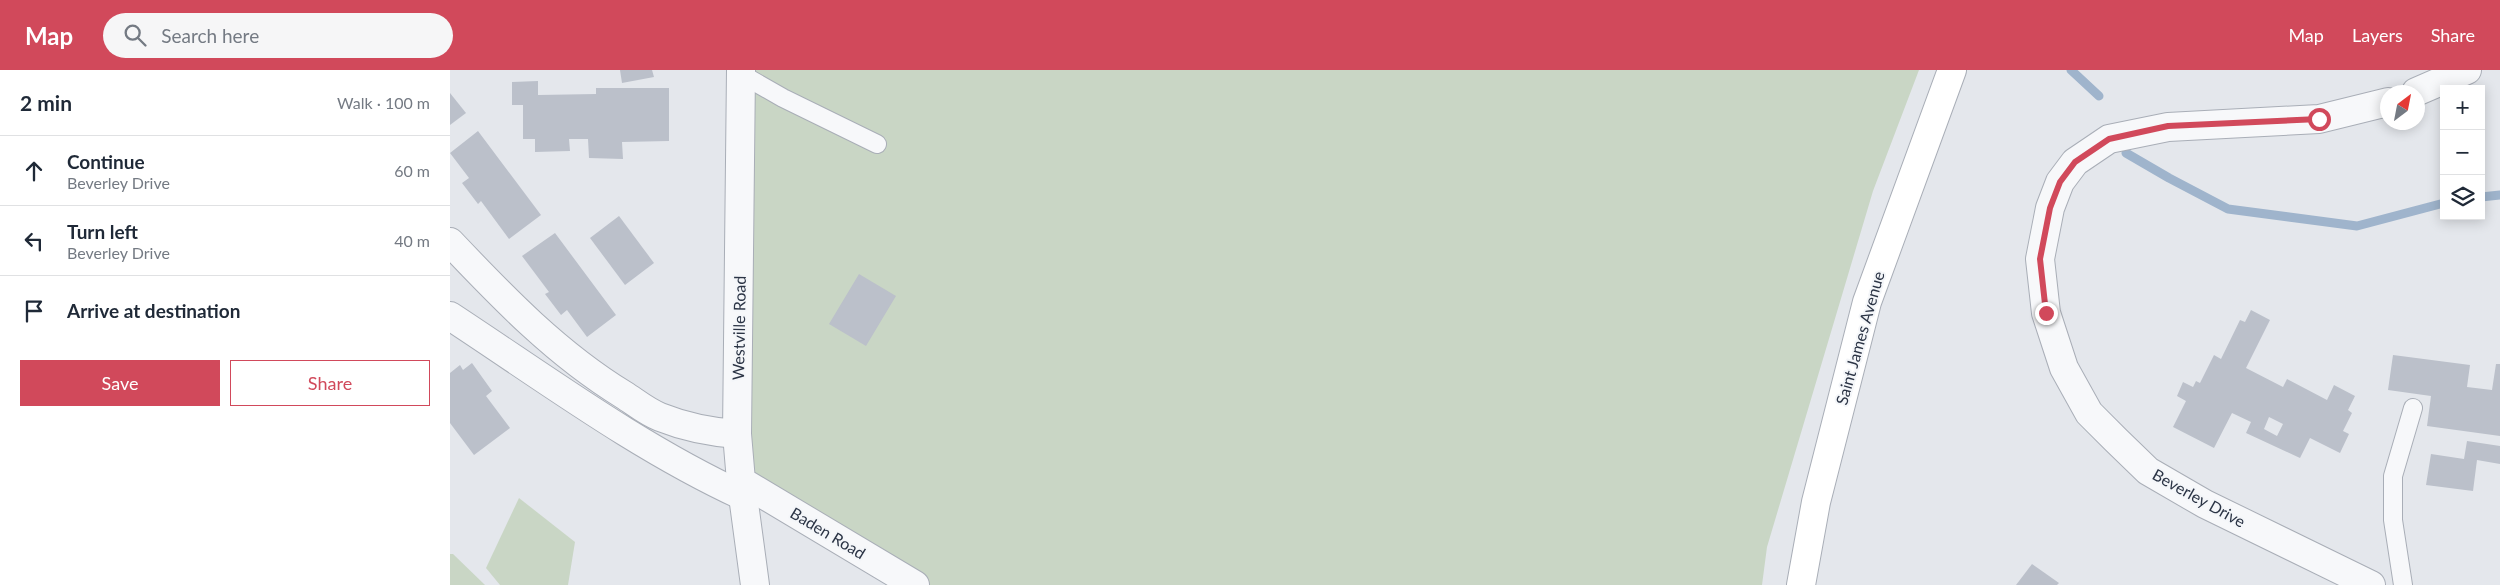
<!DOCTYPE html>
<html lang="en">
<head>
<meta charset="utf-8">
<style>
  body { margin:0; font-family:Lato,sans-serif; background:#f6f6f7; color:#1f2937 }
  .controls { position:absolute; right:15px; top:15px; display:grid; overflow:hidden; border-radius:0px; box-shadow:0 2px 12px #0003 }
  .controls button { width:45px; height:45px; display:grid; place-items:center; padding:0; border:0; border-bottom:1px solid #e0e1e3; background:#fff; color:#1f2937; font:25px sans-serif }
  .compass { position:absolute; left:1930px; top:15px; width:45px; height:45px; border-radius:50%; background:#fff; box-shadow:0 2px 12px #0003; rotate:32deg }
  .stop { position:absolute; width:15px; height:15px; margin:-11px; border:4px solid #d1495b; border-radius:50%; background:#fff }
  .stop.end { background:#d1495b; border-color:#fff; box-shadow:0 1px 5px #0008 }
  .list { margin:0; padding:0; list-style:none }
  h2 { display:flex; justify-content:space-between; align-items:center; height:65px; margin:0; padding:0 20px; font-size:21px }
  h2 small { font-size:16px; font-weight:400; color:#747a83 }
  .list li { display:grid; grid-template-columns:32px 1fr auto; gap:15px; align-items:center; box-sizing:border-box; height:70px; padding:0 20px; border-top:1px solid #e0e1e3 }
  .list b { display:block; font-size:19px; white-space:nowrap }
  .list p { margin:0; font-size:16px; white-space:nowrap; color:#747a83 }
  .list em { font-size:16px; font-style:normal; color:#747a83 }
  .actions { display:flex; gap:10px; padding:15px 20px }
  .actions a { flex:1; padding:11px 0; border:1px solid #d1495b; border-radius:0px; text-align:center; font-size:18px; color:#d1495b }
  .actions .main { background:#d1495b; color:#fff }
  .icon { flex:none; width:28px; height:28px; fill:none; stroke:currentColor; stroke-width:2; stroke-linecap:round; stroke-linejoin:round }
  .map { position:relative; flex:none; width:2050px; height:515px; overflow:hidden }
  header { display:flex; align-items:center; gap:30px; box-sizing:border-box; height:70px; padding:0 25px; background:#d1495b; color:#fff }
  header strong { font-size:24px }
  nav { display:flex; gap:28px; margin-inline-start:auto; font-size:18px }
  .search { width:350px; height:45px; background:#f6f6f7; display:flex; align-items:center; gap:12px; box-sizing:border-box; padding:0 18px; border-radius:28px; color:#747a83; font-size:19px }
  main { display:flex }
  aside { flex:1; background:#fff }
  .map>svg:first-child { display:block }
  .green { fill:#c9d6c5 }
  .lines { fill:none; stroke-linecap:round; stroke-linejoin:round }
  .stream { stroke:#9fb4cc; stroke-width:9 }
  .building { fill:#bbc0ca; fill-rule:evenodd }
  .service-casing { stroke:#a9aeb7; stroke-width:20 }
  .minor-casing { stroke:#a9aeb7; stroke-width:30 }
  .tertiary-casing { stroke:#a9aeb7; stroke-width:30 }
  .secondary-casing { stroke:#a9aeb7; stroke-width:30 }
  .service { stroke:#f7f8fa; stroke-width:18 }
  .minor { stroke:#f7f8fa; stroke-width:28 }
  .tertiary { stroke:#f7f8fa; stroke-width:28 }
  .secondary { stroke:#fff; stroke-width:28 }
  .route { stroke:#d1495b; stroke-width:6 }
  .labels { text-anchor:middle; stroke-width:4; stroke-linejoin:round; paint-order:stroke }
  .street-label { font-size:16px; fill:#2b3445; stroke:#f4f6f9 }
</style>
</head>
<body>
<header>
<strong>Map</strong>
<div class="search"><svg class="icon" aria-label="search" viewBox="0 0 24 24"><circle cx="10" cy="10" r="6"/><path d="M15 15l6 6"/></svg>Search here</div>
<nav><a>Map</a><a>Layers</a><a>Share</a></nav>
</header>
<main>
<aside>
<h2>2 min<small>Walk · 100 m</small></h2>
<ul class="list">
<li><svg class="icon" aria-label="ahead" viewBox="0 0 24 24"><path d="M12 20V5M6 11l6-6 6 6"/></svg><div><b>Continue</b><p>Beverley Drive</p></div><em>60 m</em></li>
<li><svg class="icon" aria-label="left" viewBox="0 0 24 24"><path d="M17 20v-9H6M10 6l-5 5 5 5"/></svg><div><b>Turn left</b><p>Beverley Drive</p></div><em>40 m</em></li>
<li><svg class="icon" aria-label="arrive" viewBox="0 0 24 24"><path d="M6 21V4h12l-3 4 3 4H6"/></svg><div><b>Arrive at destination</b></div></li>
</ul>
<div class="actions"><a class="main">Save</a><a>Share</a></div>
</aside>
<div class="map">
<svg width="2050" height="515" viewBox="0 0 2050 515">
  <rect width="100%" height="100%" fill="#e4e7ec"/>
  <g class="green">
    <path d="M298,0H1469L1423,121L1317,477L1312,515H474L295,407Z"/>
    <path d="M69,428L125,472L118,515H50L36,498Z"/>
    <path d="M0,484H3L35,515H0Z"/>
  </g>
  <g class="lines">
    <g class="stream">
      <path d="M1621,0L1649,26"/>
      <path d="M1676,83L1719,108L1778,139L1907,156L1994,133"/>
      <path d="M2031,127L2050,125"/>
    </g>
  </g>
  <g class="building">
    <path d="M170,0H202L204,7L172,13Z"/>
    <path d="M88,11V25L146,24V18H219V71L172,72L173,89L139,88L138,69H119L120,81L85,82V69H73V35H62V12Z"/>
    <path d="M0,23L16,43L0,55Z"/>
    <path d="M28,61L91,145L59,169L31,131L28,134L12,113L19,108L0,83Z"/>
    <path d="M169,146L204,193L175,215L140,168Z"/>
    <path d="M105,163L166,245L137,267L117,240L111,245L95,224L99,222L72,186Z"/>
    <path d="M409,204L446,226L416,276L379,254Z"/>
    <path d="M1801,240L1820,250L1796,298L1833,317L1837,309L1877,330L1884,315L1905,326L1898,340L1902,343L1893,361L1899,364L1890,383L1860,368L1850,388L1796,363L1801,352L1782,343L1764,378L1723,357L1736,331L1727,326L1733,312L1743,317L1746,311L1750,313L1764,285L1771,289L1790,250L1795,252ZM1819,347L1833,354L1827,366L1814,359Z"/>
    <path d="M1943,285L2020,295L2017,317L2042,320L2046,294H2050V366L1977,356L1981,326L1938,320Z"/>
    <path d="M22,293L42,321L36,326L60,358L24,385L0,353V303L10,295L13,300Z"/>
    <path d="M2017,371L2050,376V394L2027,390L2023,421L1976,415L1981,384L2014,389Z"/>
    <path d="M1582,494L1609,513L1607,515H1566Z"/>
  </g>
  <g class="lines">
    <g class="service-casing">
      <g id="service">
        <path d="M291,4L333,28L427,74"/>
        <path d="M1953,515L1943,450V406L1963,338"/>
      </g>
    </g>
    <g class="minor-casing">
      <g id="minor">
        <path d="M1966,22L2017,0"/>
        <path d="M0,172C54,229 107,284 174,325C185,332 197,342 210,347C235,357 260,362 287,364"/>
        <path d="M0,246C96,309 189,378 293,426"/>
        <path d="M291,411L305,515"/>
        <path d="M1921,515L1755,434L1698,401L1666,370L1639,343L1614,298L1596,243L1590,189L1600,138L1610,112L1625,92L1659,69L1718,57L1869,49L1938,32"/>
      </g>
    </g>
    <g class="tertiary-casing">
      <path id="tertiary" d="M291,0L287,364L291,411L465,515"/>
    </g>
    <g class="secondary-casing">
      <path id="secondary" d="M1351,515L1366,432L1417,232L1502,0"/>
    </g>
    <use href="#service" class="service"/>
    <use href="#minor" class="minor"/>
    <use href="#tertiary" class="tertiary"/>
    <use href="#secondary" class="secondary"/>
  </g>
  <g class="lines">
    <path class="route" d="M1596,243L1590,189L1600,138L1610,112L1625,92L1659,69L1718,56L1869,49"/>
  </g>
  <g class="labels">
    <g class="street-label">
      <text transform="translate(289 258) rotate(-89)" y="6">Westville Road</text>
      <text transform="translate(1410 268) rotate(-74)" y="6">Saint James Avenue</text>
      <text transform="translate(1749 428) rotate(29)" y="6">Beverley Drive</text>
      <text transform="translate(378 463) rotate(31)" y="6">Baden Road</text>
    </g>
  </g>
</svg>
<div class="controls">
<button>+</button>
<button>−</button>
<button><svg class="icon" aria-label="layers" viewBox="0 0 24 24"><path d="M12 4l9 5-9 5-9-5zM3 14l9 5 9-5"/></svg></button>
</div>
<svg class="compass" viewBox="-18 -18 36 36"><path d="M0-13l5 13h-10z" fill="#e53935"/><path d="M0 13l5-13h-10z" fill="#747a83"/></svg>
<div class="stop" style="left:1869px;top:49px"></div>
<div class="stop end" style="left:1596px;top:243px"></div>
</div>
</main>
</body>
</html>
